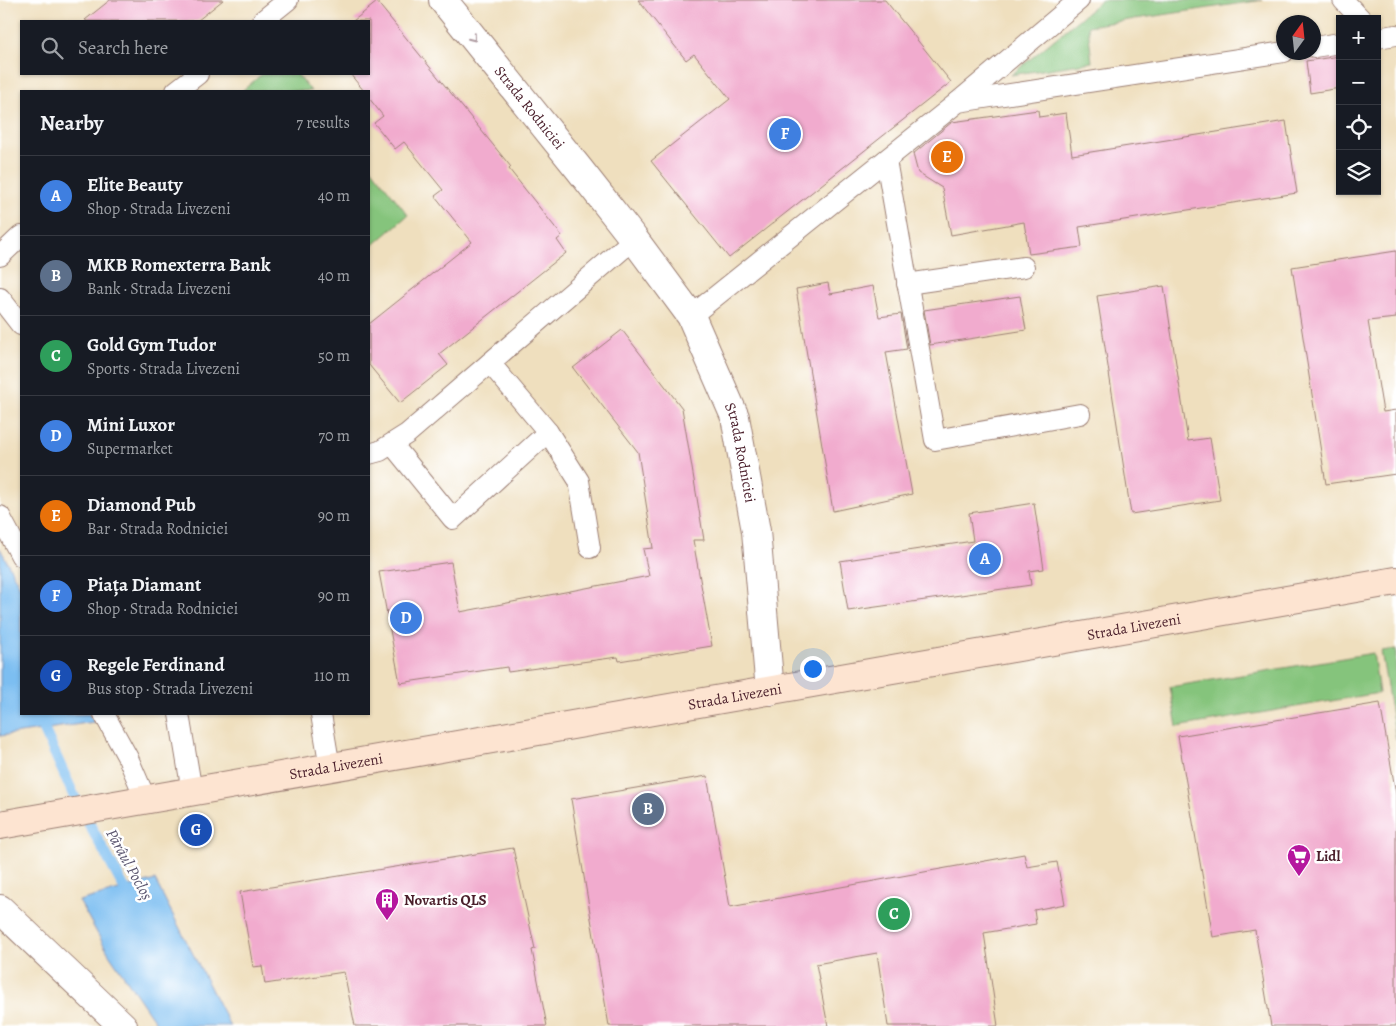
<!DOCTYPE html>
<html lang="en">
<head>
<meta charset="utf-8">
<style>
  body { margin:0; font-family:Alegreya,serif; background:#242831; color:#f1f3f6 }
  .controls { position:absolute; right:15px; top:15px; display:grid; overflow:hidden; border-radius:0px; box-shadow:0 1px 4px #0004 }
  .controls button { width:45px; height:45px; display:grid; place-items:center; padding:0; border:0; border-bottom:1px solid #363941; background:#171b24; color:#f1f3f6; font:25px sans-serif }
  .compass { position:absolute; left:1276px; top:15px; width:45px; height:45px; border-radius:50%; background:#171b24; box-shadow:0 1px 4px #0004; rotate:15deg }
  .you { position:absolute; left:812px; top:668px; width:18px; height:18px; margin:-12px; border:4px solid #fff; border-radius:50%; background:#1a73e8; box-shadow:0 0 0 8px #1a73e833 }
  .badge { display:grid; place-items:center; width:32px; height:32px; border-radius:50%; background:#0b8043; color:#fff; font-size:16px; font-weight:700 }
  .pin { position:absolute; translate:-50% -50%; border:2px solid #fff; box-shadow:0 1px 5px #0006 }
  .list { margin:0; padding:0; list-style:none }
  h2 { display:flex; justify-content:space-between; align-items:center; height:65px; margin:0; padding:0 20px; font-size:21px }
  h2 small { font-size:16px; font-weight:400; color:#9ea1a6 }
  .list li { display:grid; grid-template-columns:32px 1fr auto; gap:15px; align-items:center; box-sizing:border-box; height:80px; padding:0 20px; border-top:1px solid #363941 }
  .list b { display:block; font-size:19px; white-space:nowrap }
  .list p { margin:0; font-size:16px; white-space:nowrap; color:#9ea1a6 }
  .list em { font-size:16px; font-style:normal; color:#9ea1a6 }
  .icon { flex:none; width:28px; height:28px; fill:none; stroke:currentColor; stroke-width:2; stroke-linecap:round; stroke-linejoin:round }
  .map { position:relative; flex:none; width:1396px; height:1026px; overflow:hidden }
  .search { position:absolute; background:#171b24; box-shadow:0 1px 4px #0004; left:20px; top:20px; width:350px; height:55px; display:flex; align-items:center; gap:12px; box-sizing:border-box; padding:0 18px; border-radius:0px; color:#9ea1a6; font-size:19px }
  .panel { position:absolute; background:#171b24; box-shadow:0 1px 4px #0004; left:20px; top:90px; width:350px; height:625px; border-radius:0px }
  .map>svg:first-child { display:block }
  .green { fill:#85c47c; stroke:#687254 }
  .water { fill:#7cbef1; stroke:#636e8e }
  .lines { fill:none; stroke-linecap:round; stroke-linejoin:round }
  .stream { stroke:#7cbef1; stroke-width:11 }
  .building { fill:#f1abce }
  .service-casing { stroke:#9c7f74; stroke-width:22 }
  .minor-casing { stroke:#9c7f74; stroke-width:30 }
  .secondary-casing { stroke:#9c7f74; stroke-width:30 }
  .service { stroke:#fff; stroke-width:20 }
  .minor { stroke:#fff; stroke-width:28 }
  .secondary { stroke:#fde4d1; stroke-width:28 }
  .oneway { stroke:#ae9aa0 }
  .labels { text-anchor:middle; stroke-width:5; stroke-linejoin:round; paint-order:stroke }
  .street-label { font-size:15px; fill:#4a1f2b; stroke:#fff }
  .poi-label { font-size:15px; font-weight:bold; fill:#4a1f2b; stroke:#fff; text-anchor:start }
  .water-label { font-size:16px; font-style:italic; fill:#5c5770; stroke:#fff }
</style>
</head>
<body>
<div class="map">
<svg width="1396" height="1026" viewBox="0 0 1396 1026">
  <rect width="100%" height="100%" fill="#fff"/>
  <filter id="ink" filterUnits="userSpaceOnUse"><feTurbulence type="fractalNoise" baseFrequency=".02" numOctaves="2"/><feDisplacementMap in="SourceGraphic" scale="10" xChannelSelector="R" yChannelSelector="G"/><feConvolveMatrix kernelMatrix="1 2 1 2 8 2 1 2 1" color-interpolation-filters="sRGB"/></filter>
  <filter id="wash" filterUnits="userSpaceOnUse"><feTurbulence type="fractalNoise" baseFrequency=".0096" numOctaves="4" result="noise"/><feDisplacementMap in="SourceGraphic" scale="20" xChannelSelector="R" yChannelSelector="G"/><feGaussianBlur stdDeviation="1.12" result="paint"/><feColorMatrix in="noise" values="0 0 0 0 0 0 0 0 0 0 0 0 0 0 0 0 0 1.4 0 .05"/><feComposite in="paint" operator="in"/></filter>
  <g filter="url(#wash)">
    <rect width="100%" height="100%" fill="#efdfbe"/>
    <g class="green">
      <path d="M1102,0H1263L1088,26L1092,62L1011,75Z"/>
      <path d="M262,74H297L311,91H242Z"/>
      <path d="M369,165L408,215L369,249Z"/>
      <path d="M1396,649V740L1381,651Z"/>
      <path d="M1373,653L1379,693L1177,727L1170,687Z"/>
    </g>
    <g class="water">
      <path d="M0,548L21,589V714H89L94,722L0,736Z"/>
      <path d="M155,880L230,1026H158L109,954L79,901Z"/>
    </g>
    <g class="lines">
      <path class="stream" d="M37,714L75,798L132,902"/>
    </g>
    <g id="blocks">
      <g class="building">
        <path d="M110,0H223L197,21H87L85,20Z"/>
        <path d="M638,0H885L951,82L729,258L651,161L730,99L694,54L686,60Z"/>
        <path d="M377,2L511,167L509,169L562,236L557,240L566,253L439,354L448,365L400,403L369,365V324L472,242L435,196L443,190L404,142L395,149L374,123L383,116L369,98V91H364L350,74H369V21H353Z"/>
        <path d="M1340,56V88L1310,93L1306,61Z"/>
        <path d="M1038,110L1039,117L1066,113L1072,155L1286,121L1297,193L1079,227L1082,247L1029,254L1024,222L951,235L942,188L918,173L913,154L952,122Z"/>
        <path d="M1396,251V318L1368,321L1383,412L1396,410V474L1326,484L1292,267Z"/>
        <path d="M828,283L830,294L873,286L879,317L901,314L907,349L886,352L912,494L833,511L796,289Z"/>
        <path d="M1164,286L1188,441L1210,438L1220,500L1131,514L1097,296Z"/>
        <path d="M1020,296L1026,330L930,345L924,310Z"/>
        <path d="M622,330L682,408L704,540H693L712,646L619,661L618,657L508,672L507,667L400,683L379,572L451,562L460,612L649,576L643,549L653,548L638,452L573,368Z"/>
        <path d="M1034,503L1044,569L1029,571L1031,585L848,611L840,561L973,541L969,513Z"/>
        <path d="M1380,703L1396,794V1026H1271L1255,930L1213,937L1178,736Z"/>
        <path d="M707,776L730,907L1024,854L1027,867L1057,862L1065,904L1034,910L1036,924L984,933L998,1026H888L877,953L816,964L828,1026H609L571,799Z"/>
        <path d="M513,848L535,949L532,950L547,1026H355L344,972L265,984L262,966L253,967L240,892Z"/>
      </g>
    </g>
  </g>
  <g filter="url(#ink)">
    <use href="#blocks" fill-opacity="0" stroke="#9c7f74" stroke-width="1"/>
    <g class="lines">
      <g class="service-casing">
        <g id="service">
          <path d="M1343,0L1361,19"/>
          <path d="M262,21L288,0"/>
          <path d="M1377,38L1396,35"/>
          <path d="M1314,47L1340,43"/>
          <path d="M176,91L198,74"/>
          <path d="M958,102L1079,0"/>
          <path d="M886,160L935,440L1080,414"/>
          <path d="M0,256L21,236"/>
          <path d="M907,284L1024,267"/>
          <path d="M0,298L21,325"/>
          <path d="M691,316L958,102L1284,52"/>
          <path d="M490,363L548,432L579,481L590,548"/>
          <path d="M392,444L453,519L548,432"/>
          <path d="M369,454L380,451L407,434L634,239"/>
          <path d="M0,516L21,556"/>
          <path d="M104,714L128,758L146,800"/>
          <path d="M179,714L192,792"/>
          <path d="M321,714L330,768"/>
        </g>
      </g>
      <g class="minor-casing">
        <g id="minor">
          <path id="s1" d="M443,0L579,169L634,239L691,316L735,417L756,531L770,691"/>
          <path d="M0,909L123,1026"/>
        </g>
      </g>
      <g class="secondary-casing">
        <g id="secondary">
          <path id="s2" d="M0,825L1396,581"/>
        </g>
      </g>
      <use href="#service" class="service"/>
      <use href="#minor" class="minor"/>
      <use href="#secondary" class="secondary"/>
    </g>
    <defs><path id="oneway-chevron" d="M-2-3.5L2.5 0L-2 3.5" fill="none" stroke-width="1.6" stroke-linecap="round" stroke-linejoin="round" transform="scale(1.25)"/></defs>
    <use class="oneway" href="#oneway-chevron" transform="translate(473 38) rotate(51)"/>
  </g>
  <defs>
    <g id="supermarket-pin" transform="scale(1.25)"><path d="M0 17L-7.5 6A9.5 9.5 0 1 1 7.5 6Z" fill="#b5179e" stroke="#fff"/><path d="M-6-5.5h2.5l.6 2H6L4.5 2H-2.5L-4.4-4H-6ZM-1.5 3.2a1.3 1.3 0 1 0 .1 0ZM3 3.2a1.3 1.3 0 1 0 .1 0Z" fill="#fff"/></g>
    <g id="building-pin" transform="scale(1.25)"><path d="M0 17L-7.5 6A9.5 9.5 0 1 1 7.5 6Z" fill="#b5179e" stroke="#fff"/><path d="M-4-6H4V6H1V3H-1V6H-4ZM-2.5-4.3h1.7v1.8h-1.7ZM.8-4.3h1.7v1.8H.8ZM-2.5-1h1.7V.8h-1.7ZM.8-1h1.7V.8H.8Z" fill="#fff"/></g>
  </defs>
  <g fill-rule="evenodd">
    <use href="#supermarket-pin" x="1299" y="856"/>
    <use href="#building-pin" x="387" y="900"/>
  </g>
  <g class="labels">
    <g class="street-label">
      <text dy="5" stroke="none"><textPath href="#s1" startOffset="138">Strada Rodniciei</textPath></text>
      <text dy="5" stroke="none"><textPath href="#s1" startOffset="548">Strada Rodniciei</textPath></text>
      <text dy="5" stroke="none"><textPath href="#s2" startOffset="1151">Strada Livezeni</textPath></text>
      <text dy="5" stroke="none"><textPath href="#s2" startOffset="746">Strada Livezeni</textPath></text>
      <text dy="5" stroke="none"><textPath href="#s2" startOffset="341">Strada Livezeni</textPath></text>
    </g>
    <g class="poi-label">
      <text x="1316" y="861">Lidl</text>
      <text x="404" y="905">Novartis QLS</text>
    </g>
    <g class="water-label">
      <text transform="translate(130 864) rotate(61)" y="6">Pârâul Pocloș</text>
    </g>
  </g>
</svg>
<div class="controls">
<button>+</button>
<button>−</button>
<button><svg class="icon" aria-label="locate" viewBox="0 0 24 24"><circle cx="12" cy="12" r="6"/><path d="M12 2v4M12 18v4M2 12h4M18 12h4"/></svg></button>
<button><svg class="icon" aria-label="layers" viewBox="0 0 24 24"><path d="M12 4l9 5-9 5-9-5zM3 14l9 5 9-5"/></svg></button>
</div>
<svg class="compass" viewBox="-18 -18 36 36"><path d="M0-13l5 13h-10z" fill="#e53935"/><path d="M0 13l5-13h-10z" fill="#9ea1a6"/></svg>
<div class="you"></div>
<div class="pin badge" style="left:985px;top:559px;background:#3f7fe0">A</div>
<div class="pin badge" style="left:648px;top:809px;background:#5c6f8a">B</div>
<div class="pin badge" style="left:894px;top:914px;background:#2e9e5b">C</div>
<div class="pin badge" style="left:406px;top:618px;background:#3f7fe0">D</div>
<div class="pin badge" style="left:947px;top:157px;background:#e8710a">E</div>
<div class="pin badge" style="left:785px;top:134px;background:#3f7fe0">F</div>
<div class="pin badge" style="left:196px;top:830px;background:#1a4fb4">G</div>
<div class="search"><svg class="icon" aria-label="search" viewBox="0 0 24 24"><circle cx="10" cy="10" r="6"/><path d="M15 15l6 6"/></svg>Search here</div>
<section class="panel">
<h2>Nearby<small>7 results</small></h2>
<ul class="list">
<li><span class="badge" style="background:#3f7fe0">A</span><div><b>Elite Beauty</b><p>Shop · Strada Livezeni</p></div><em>40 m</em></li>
<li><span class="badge" style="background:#5c6f8a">B</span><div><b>MKB Romexterra Bank</b><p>Bank · Strada Livezeni</p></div><em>40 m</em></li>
<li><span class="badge" style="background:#2e9e5b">C</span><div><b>Gold Gym Tudor</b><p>Sports · Strada Livezeni</p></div><em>50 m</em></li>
<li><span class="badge" style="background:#3f7fe0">D</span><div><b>Mini Luxor</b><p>Supermarket</p></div><em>70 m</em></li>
<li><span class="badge" style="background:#e8710a">E</span><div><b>Diamond Pub</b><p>Bar · Strada Rodniciei</p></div><em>90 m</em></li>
<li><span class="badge" style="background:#3f7fe0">F</span><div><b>Piața Diamant</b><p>Shop · Strada Rodniciei</p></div><em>90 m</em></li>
<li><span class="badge" style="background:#1a4fb4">G</span><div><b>Regele Ferdinand</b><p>Bus stop · Strada Livezeni</p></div><em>110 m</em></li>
</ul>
</section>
</div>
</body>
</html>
